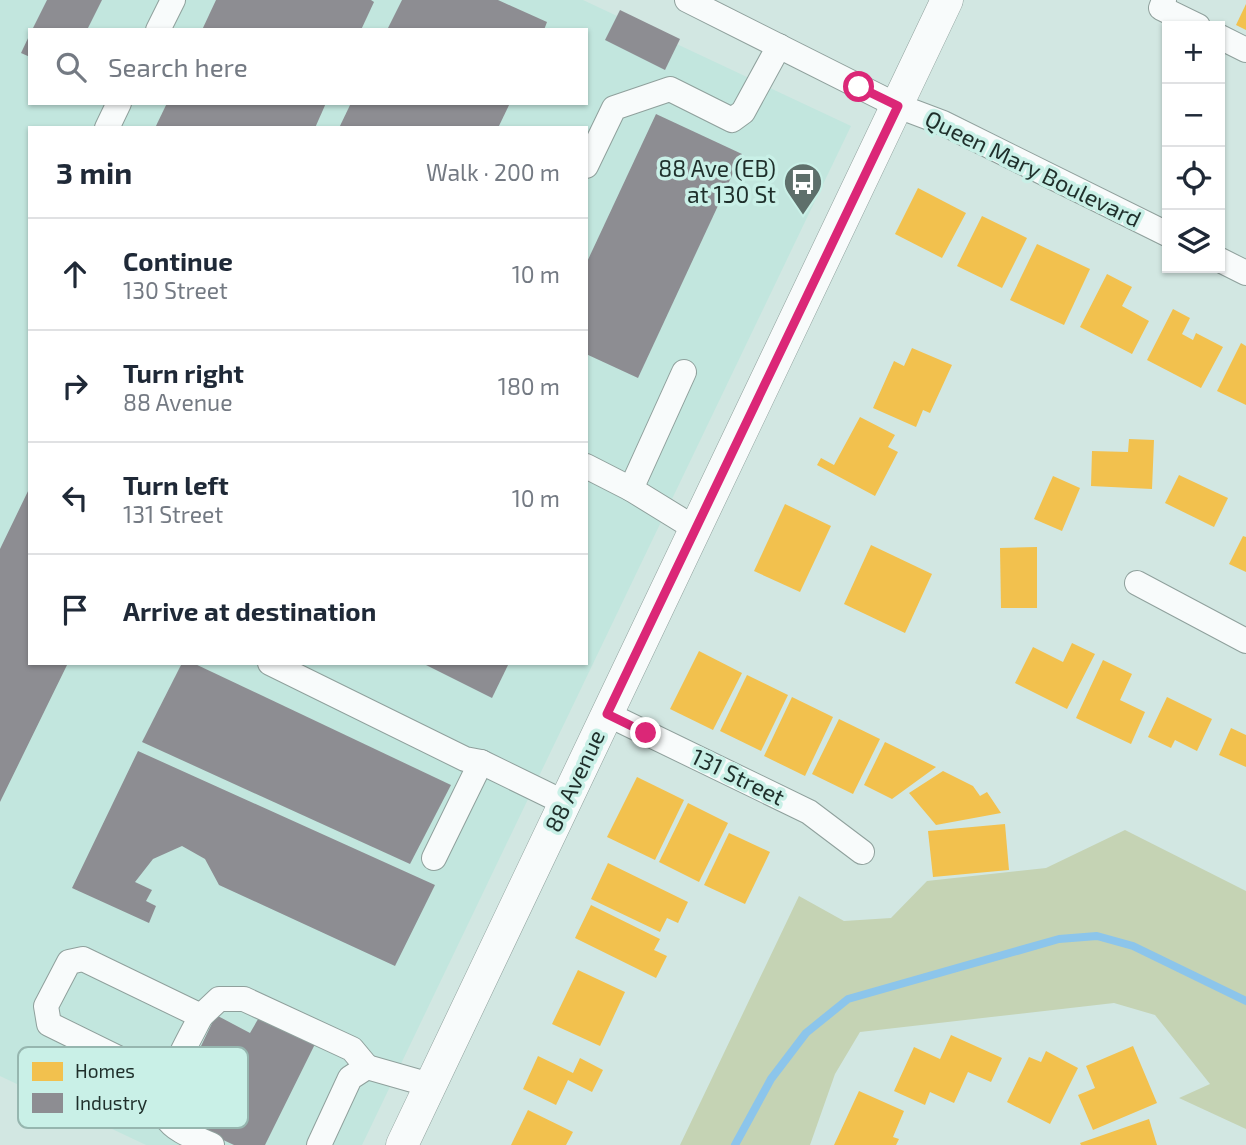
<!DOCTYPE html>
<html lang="en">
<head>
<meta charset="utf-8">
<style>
  body { margin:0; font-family:"Exo 2",sans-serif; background:#f6f6f7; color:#1f2937 }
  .controls { position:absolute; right:21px; top:21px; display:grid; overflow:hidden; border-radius:0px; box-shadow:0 2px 5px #0004 }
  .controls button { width:63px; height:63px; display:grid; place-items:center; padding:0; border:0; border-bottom:2px solid #e0e1e3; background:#fff; color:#1f2937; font:35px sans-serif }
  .stop { position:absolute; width:21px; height:21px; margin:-16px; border:5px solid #db2777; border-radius:50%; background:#fff }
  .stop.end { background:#db2777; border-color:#fff; box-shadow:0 2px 7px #0008 }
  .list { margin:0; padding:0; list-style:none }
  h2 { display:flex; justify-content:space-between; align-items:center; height:91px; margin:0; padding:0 28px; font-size:30px }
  h2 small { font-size:23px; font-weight:400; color:#747a83 }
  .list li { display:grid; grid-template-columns:46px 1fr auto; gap:21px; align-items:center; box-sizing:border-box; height:112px; padding:0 28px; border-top:2px solid #e0e1e3 }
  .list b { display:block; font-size:26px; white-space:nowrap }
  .list p { margin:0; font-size:23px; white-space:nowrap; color:#747a83 }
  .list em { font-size:23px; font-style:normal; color:#747a83 }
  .icon { flex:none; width:38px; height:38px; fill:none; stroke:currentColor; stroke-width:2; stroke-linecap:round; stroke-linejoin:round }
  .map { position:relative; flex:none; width:1246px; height:1145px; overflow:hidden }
  .search { position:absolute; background:#fff; box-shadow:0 2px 5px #0004; left:28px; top:28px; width:560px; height:77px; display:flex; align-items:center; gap:18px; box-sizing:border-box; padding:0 24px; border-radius:0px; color:#747a83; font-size:26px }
  .panel { position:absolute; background:#fff; box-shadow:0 2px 5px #0004; left:28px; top:126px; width:560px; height:539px; border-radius:0px }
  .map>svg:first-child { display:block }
  .built { fill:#c2e6de; fill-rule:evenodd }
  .green { fill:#c5d3b4 }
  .homes { fill:#f2c14e }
  .industry { fill:#8d8d92 }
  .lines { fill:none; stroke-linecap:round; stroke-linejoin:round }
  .stream { stroke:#8cc5eb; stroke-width:8 }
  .minor-casing { stroke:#8fa09c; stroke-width:26 }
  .major-casing { stroke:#8fa09c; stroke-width:33 }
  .minor { stroke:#f8fbfb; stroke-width:24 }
  .major { stroke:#f8fbfb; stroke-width:32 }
  .route { stroke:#db2777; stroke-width:9 }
  .labels { text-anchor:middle; stroke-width:7; stroke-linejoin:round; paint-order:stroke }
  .poi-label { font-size:23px; fill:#1f2f2b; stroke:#c9f0e7; text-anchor:end }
  .street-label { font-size:23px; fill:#1f2f2b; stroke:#c9f0e7 }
  .key { fill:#c9f0e7; stroke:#96b6af; stroke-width:2 }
  .key-label { font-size:19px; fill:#1f2f2b }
</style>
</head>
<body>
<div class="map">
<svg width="1246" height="1145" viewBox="0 0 1246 1145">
  <rect width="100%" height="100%" fill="#d2e7e2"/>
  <path class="built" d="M0,0H583L851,126L362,1145H146L0,1076ZM30,30H586V103H30ZM30,128H586V663H30Z"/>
  <path class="green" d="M1125,830L1246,891V1129L1179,1098L1210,1084L1155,1015L1114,1003L860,1032L835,1074L810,1145H680L799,896L844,921L891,918L927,881L1046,868Z"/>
  <g class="homes">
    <path d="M1246,4V30L1236,25Z"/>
    <path d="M918,188L966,213L942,258L895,234Z"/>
    <path d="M982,216L1027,238L1002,288L957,266Z"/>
    <path d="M1037,244L1090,269L1064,325L1010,300Z"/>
    <path d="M1107,274L1132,287L1122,306L1149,321L1132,354L1080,327Z"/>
    <path d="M1173,309L1190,318L1182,334L1193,340L1196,333L1223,347L1201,388L1147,360Z"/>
    <path d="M1241,343L1246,346V405L1217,391Z"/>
    <path d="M912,348L952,365L930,413L923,410L916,427L873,408L894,361L904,366Z"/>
    <path d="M860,417L895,435L888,447L898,452L875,496L817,465L821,458L834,465Z"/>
    <path d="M1129,439L1154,440L1152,489L1091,486L1092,451L1128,452Z"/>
    <path d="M1179,475L1228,498L1214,527L1165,503Z"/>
    <path d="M1053,476L1080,488L1062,531L1034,519Z"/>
    <path d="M785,504L831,526L800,592L754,571Z"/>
    <path d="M1243,536L1246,537V572L1229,564Z"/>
    <path d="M871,545L932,574L905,633L844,604Z"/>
    <path d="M1037,547V608H1001L1000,548Z"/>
    <path d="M1072,643L1095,654L1067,709L1015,683L1033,647L1063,662Z"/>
    <path d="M699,651L742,673L713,730L670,709Z"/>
    <path d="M1103,660L1132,674L1120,700L1145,712L1131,744L1076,718Z"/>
    <path d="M747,675L788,695L761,751L720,731Z"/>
    <path d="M792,697L833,717L805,776L764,756Z"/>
    <path d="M1167,697L1212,719L1197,751L1175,740L1171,748L1148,737Z"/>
    <path d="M839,719L880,739L853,794L812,774Z"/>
    <path d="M1231,728L1246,735V767L1219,755Z"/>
    <path d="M885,742L936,767L892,799L864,785Z"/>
    <path d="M943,771L973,786L980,796L987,792L1001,813L936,825L909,793Z"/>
    <path d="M637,777L684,800L655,860L607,837Z"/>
    <path d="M688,803L728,823L699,882L659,862Z"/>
    <path d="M1005,824L1009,870L933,877L928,831Z"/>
    <path d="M729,833L770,852L745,904L704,885Z"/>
    <path d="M608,863L688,902L678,923L667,918L660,932L591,899Z"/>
    <path d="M591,905L660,939L654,950L667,956L656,978L575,938Z"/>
    <path d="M578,970L625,992L600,1046L552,1024Z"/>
    <path d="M951,1035L1002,1058L991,1082L968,1072L954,1103L930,1092L925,1105L894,1091L914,1047L940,1059Z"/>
    <path d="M1133,1046L1157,1103L1093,1130L1078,1095L1095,1088L1086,1066Z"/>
    <path d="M1046,1051L1078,1068L1050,1124L1007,1102L1029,1057L1041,1062Z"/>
    <path d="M538,1056L573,1073L580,1058L603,1070L592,1092L568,1080L556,1105L523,1089Z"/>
    <path d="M859,1091L904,1111L893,1137L899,1139L896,1145H834Z"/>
    <path d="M528,1110L573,1132L566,1145H511Z"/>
    <path d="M1149,1119L1157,1145H1081L1080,1143Z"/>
  </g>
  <g class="industry">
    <path d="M47,0H102L87,30H32Z"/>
    <path d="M216,0H371L374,2L361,30H202Z"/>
    <path d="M402,0H498L547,22L544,30H387Z"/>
    <path d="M620,10L680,39L665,70L605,40Z"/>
    <path d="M30,34V57L21,53Z"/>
    <path d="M167,103H326L315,128H155Z"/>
    <path d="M351,103H510L498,128H339Z"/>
    <path d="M656,114L742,154L638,378L586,354V264Z"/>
    <path d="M30,487V663H68L0,802V549Z"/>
    <path d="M182,663H193L451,785L410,864L142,742Z"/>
    <path d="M422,663H509L492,698Z"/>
    <path d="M138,751L435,885L395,966L219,885L205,859L182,846L153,859L135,882L152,890L146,901L156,906L149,923L72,888Z"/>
    <path d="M261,1014L317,1040L265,1145H234L206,1132L210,1120L173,1104L216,1015L250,1033Z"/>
  </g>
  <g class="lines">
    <path class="stream" d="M735,1145L771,1079L806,1033L848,999L1059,939L1097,936L1133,946L1246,1001"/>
    <g class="minor-casing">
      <g id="minor">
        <path d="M687,0L898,106L943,123L1167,234"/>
        <path d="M1164,0L1161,8L1198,26"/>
        <path d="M158,30L173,0"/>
        <path d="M1220,37L1246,50"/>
        <path d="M107,128L119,103"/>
        <path d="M586,166L614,108L670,89L732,120L743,112L779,46"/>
        <path d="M1220,260L1246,273"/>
        <path d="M586,466L631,489L696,529"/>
        <path d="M631,489L684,372"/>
        <path d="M1137,583L1246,641"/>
        <path d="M270,663L465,759L481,762L565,803"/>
        <path d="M607,714L809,812L862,852"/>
        <path d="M434,858L481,762"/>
        <path d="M201,1016L219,999H244L352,1049L367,1067"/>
        <path d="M169,1083L49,1024L46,1006L69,962L83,959L201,1016C191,1036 154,1098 166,1117C175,1132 197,1138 212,1145"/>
        <path d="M319,1145L350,1078L367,1067L430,1085"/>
      </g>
    </g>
    <g class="major-casing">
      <path id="major" d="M402,1145L947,0"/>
    </g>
    <use href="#minor" class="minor"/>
    <use href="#major" class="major"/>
  </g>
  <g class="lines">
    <path class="route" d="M646,733L607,714L898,106L859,87"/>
  </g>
  <defs>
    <g id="bus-pin" transform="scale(2.0125)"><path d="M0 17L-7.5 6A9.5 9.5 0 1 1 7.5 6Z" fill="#5e6f6b" stroke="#c9f0e7"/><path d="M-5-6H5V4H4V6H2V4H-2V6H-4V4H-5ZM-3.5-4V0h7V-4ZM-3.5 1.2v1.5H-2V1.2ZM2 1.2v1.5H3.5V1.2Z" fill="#fff"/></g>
  </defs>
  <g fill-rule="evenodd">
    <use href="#bus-pin" x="803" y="182"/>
  </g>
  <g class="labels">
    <g class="poi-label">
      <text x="776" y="177">88 Ave (EB)<tspan x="776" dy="26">at 130 St</tspan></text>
    </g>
    <g class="street-label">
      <text transform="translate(1033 169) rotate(26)" y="8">Queen Mary Boulevard</text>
      <text transform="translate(738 777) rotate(26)" y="8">131 Street</text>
      <text transform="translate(575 781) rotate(-65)" y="8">88 Avenue</text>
    </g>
  </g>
  <rect x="18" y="1047" width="230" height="81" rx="10" class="key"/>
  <rect x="32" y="1062" width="31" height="19" fill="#f2c14e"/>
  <rect x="32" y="1093" width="31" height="20" fill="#8d8d92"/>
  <g class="key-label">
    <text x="75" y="1078">Homes</text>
    <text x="75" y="1110">Industry</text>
  </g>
</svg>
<div class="controls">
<button>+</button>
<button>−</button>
<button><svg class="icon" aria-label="locate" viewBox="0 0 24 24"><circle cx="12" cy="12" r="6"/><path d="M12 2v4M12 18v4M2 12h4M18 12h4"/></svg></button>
<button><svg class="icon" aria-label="layers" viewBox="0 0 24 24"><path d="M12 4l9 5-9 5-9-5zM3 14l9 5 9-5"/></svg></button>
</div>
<div class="stop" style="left:859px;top:87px"></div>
<div class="stop end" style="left:646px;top:733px"></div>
<div class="search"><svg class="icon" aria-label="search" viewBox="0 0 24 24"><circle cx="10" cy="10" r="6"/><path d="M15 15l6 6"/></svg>Search here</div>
<section class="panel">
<h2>3 min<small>Walk · 200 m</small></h2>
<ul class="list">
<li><svg class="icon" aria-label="ahead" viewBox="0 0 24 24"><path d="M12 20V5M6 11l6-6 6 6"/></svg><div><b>Continue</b><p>130 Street</p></div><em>10 m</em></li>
<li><svg class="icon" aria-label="right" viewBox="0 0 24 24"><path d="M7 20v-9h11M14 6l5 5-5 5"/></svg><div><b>Turn right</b><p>88 Avenue</p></div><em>180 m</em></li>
<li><svg class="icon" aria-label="left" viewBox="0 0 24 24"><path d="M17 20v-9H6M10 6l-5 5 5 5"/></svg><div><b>Turn left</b><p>131 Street</p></div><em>10 m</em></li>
<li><svg class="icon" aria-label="arrive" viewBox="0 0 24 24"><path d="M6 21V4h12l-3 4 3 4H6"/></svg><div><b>Arrive at destination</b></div></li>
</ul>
</section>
</div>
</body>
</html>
